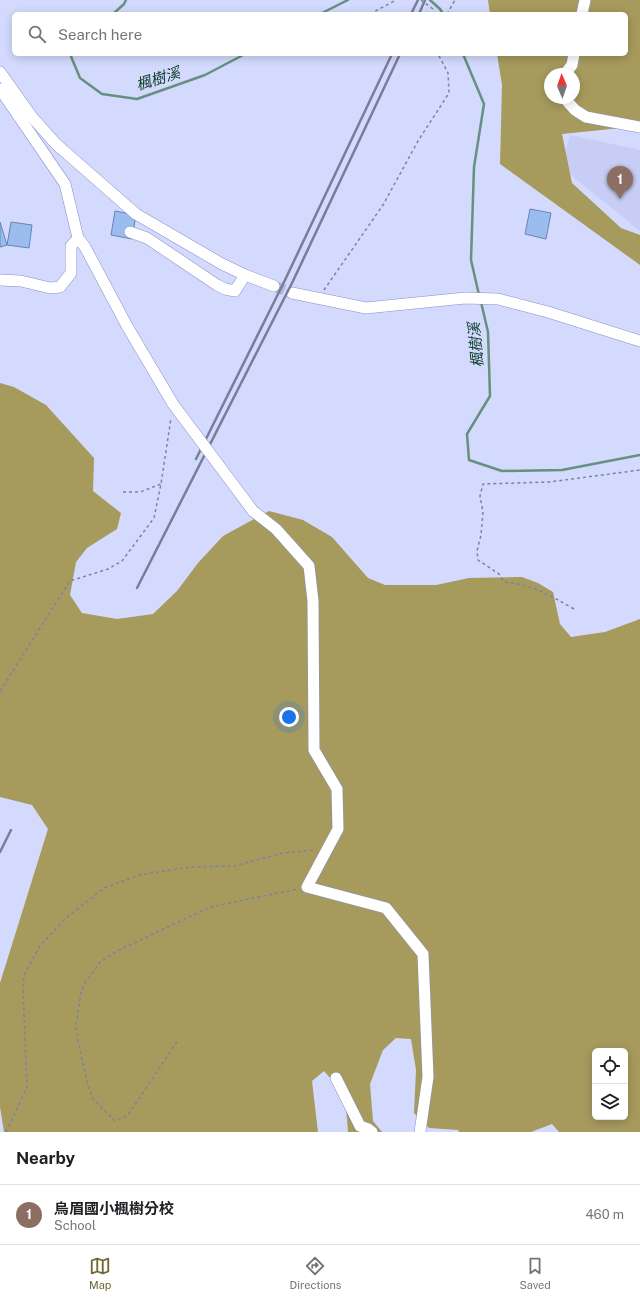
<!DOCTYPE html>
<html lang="en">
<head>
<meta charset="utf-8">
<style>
  body { margin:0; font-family:"Public Sans","Noto Sans TC",sans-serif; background:#f2f2f2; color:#202124 }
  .controls { position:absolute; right:12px; bottom:12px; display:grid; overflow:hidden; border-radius:6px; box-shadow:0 2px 10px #0003 }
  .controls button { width:36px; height:36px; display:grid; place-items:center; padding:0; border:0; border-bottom:1px solid #e0e0e0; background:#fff; color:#202124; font:20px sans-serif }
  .compass { position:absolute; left:544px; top:68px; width:36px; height:36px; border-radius:50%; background:#fff; box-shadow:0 2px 10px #0003; rotate:358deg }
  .you { position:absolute; left:289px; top:717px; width:14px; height:14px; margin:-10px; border:3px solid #fff; border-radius:50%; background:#1a73e8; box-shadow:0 0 0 6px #1a73e833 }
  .badge { display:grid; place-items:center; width:26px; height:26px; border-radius:50%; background:#716734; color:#fff; font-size:13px; font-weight:700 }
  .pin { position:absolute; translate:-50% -33px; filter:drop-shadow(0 1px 2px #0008) }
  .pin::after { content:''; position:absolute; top:21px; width:14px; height:12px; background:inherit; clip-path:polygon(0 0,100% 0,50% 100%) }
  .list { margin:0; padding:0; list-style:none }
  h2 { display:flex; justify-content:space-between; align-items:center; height:52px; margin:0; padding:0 16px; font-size:17px }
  h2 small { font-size:13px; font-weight:400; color:#757577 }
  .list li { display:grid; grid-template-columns:26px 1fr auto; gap:12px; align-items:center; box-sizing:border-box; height:60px; padding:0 16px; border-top:1px solid #e0e0e0 }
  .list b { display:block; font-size:15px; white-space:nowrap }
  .list p { margin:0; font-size:13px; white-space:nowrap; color:#757577 }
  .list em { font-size:13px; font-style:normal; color:#757577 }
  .icon { flex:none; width:22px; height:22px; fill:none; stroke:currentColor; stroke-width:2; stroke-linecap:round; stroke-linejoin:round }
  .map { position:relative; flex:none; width:640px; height:1132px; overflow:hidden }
  .search { position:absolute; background:#fff; box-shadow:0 2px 10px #0003; left:12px; right:12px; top:12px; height:44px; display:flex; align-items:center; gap:10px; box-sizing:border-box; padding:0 14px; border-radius:6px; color:#757577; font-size:15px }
  .sheet { height:112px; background:#fff }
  nav { display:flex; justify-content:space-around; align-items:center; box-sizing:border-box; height:56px; border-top:1px solid #e0e0e0; background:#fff; font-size:11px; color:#757577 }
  nav a { display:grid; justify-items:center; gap:2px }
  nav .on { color:#716734 }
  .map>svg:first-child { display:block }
  .built { fill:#c7cdf4 }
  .forest { fill:#a69a5d; fill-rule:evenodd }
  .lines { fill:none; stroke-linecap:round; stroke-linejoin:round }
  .stream { stroke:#65917e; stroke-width:2.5 }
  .building { fill:#9abcee; stroke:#6585b4 }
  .minor-tunnel { stroke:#b2b7d8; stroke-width:11; stroke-dasharray:11 5.5; stroke-linecap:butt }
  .minor-casing { stroke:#888fc6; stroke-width:12 }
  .path { stroke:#7f829f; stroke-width:1.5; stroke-dasharray:3 3; stroke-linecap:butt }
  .minor { stroke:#fff; stroke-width:11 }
  .rail { stroke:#797d99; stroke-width:2.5 }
  .minor-bridge-casing { stroke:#888fc6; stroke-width:12; stroke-linecap:butt }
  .minor-bridge { stroke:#fff; stroke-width:11 }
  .labels { text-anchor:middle; stroke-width:3.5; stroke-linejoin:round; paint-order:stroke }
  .water-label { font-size:15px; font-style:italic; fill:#0d4028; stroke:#d4dafd }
</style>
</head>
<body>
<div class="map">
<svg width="640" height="1132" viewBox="0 0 640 1132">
  <rect width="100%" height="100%" fill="#d4dafd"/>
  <path class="built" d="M570,135L640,150V231L561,167Z"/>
  <g class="forest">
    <path d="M488,0H640V126L562,134L572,183L621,228L640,235V265L500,164L502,85L497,54H626V14H490ZM550,74H574V98H550Z"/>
    <path d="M0,383L14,387L46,405L94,458L93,491L121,513L117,529L87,548L76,562L70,595L82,613L117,619L153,614L177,591L198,563L223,536L269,511L303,520L332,537L368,578L385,585H436L469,578L522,577L538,583L553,592L560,624L571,637L605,632L640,619V1132H559L552,1124L531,1132H459L458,1130L429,1128L414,1113L416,1070L411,1039L396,1038L383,1050L370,1084L373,1121L382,1132H348L345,1095L324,1071L312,1081L318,1132H4L0,1107V983L48,829L32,805L0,797ZM595,1051H625V1117H595Z"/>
  </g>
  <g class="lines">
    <g class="stream">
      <path d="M430,0L440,9L443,14"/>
      <path d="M113,14L124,4L126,0"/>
      <path d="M320,14L348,0"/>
      <path d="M70,54L80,78L102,94L137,99L205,75L245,54"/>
      <path d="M463,54L484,104L474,167L471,260L479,295"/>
      <path d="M481,302L488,332L490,396L467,434L469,460L502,471L562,470L640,455"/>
    </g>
  </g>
  <g class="building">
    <path d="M530,209L551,213L546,239L525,234Z"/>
    <path d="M115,211L136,215L132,239L111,235Z"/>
    <path d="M0,222L7,245L0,247Z"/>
    <path d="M11,222L32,225L29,248L7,245Z"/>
  </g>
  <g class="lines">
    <path class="minor-tunnel" d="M274,286L292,293"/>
    <g class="minor-casing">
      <g id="minor">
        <path d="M582,14L585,0"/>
        <path d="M0,72L32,117L56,144L136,214L222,264L245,275L274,286"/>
        <path d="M565,74L572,65L574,54"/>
        <path d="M0,89L65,184L78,238L85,247L127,326L173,404"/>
        <path d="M566,98L567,101L575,110L586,117L640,127"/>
        <path d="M130,232L147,238L217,285L225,289L235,291L245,275"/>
        <path d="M0,280L21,281L50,288L60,287L71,273V246L78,238"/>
        <path d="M292,293L366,308L465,298L498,299L548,312L640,341"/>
        <path d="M253,511L276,529L309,566L313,601L314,750L337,789L338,829L307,887L386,908L423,954L428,1077L420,1132"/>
        <path d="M336,1078L360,1126L368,1129L372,1132"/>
      </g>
    </g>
    <g class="path">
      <path d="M421,0L433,9L434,14"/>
      <path d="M370,14L396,0"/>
      <path d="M447,14L455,0"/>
      <path d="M324,290L383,205L418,141L449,93L448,73L438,54"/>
      <path d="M123,492H140L161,484"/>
      <path d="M574,609C549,595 534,585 504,582L499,574L478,560L477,551L481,535L483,512L480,496L483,484L549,482L640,470"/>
      <path d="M0,691L70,581L108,569L122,561L154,518L161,484L171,418"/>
      <path d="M177,1042L128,1115L115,1121L93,1099L88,1085L78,1042L76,1025L81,993L85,983L100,962L117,951L210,907L298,889"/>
      <path d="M6,1132L27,1087L23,988L24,975L40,946L66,918L104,888L139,875L190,867L234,866L283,853L316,850"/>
    </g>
    <use href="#minor" class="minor"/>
    <g class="rail">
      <path d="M411,14L418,0"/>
      <path d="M419,14L425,0"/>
      <path d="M196,459L285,280L392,54"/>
      <path d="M137,588L293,281L400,54"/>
      <path d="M0,852L11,830"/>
    </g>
    <g class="minor-bridge-casing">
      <path id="minor-bridge" d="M173,404L253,511"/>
    </g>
    <use href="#minor-bridge" class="minor-bridge"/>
  </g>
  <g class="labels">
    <g class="water-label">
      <text transform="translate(158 79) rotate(-17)" y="5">楓樹溪</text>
      <text transform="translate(476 345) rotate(-95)" y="5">楓樹溪</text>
    </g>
  </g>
</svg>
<div class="controls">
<button><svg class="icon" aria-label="locate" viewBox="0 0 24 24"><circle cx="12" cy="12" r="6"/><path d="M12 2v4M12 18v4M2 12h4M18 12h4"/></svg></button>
<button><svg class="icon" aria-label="layers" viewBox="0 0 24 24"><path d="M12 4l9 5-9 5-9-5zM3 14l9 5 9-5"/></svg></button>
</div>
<svg class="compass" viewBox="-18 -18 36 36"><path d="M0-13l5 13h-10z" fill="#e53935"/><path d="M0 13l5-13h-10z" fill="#757577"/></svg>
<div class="you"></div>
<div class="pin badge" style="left:620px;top:199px;background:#8d6e63">1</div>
<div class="search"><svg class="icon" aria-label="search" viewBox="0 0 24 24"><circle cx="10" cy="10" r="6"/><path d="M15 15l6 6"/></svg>Search here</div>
</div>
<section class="sheet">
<h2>Nearby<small></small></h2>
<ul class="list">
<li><span class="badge" style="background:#8d6e63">1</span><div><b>烏眉國小楓樹分校</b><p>School</p></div><em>460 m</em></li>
</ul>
</section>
<nav>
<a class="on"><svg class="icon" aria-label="map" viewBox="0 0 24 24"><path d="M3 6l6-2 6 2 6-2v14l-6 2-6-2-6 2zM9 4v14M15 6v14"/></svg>Map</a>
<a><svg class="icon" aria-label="directions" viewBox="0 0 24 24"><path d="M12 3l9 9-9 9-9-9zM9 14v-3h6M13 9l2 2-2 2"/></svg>Directions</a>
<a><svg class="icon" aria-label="saved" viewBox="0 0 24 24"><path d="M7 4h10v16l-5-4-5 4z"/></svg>Saved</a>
</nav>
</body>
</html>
